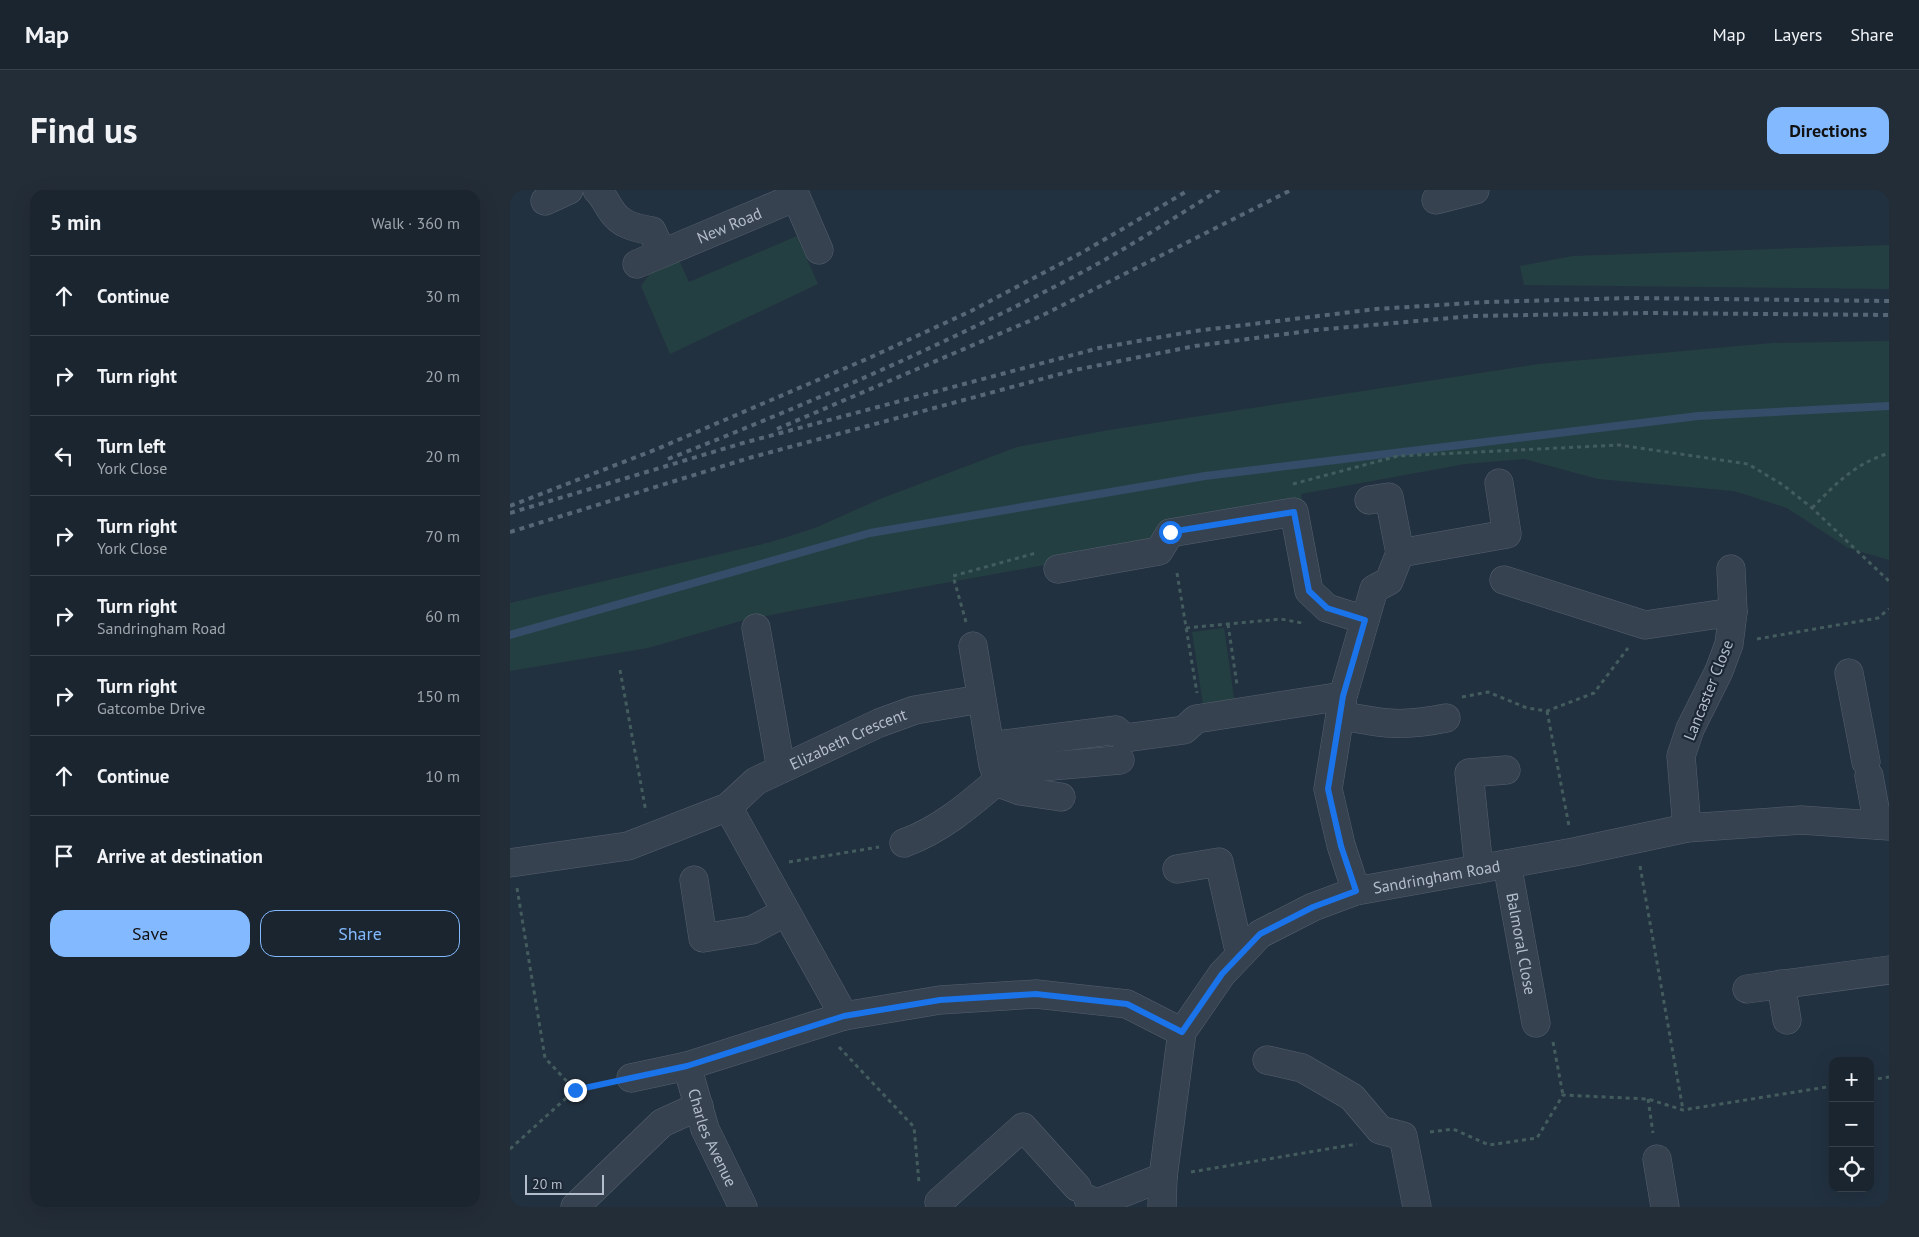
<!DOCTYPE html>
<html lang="en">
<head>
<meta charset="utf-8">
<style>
  body { margin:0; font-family:"PT Sans",sans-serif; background:#232d38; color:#f1f3f6 }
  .controls { position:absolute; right:15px; bottom:15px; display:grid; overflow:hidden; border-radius:10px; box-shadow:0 5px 20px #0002 }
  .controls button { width:45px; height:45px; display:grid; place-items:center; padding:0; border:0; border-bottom:1px solid #38424c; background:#1a2530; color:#f1f3f6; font:25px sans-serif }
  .scale { position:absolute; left:15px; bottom:12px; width:79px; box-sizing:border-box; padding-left:5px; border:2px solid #b3bdcb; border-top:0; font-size:14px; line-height:18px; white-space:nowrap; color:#b3bdcb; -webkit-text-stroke:4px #1c2735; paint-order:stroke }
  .stop { position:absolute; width:15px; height:15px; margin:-11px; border:4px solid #1a73e8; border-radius:50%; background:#fff }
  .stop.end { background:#1a73e8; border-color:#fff; box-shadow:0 1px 5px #0008 }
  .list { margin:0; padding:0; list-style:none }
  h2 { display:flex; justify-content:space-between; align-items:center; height:65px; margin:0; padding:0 20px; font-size:21px }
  h2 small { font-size:16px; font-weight:400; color:#9fa5ab }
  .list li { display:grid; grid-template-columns:32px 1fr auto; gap:15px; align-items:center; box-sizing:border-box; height:80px; padding:0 20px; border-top:1px solid #38424c }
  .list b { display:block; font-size:19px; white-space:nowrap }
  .list p { margin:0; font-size:16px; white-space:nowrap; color:#9fa5ab }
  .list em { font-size:16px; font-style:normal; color:#9fa5ab }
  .actions { display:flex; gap:10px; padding:15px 20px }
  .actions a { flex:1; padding:11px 0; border:1px solid #83baff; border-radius:15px; text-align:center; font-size:18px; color:#83baff }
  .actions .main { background:#83baff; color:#111 }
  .icon { flex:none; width:28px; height:28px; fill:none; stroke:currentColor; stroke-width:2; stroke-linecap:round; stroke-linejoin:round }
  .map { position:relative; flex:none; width:1379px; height:1017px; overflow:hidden; border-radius:15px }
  header { display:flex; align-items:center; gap:30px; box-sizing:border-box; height:70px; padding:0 25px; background:#1a2530; border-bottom:1px solid #38424c }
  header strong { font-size:24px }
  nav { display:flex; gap:28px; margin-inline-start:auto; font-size:18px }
  .intro { display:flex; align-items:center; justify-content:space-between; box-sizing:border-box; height:120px; padding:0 30px }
  h1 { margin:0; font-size:35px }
  .button { padding:12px 22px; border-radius:15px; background:#83baff; color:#111; font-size:18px; font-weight:700 }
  main { display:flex; gap:30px; padding:0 30px }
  aside { flex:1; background:#1a2530; border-radius:15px; box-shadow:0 5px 20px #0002 }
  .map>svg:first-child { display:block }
  .green { fill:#243f41 }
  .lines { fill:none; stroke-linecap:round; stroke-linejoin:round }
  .stream { stroke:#354d68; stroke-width:8 }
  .minor-casing { stroke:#55606e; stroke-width:29 }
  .path { stroke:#435c5e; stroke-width:3; stroke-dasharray:4 4; stroke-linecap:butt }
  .minor { stroke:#374250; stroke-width:28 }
  .rail { stroke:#586777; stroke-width:4; stroke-dasharray:5 5; stroke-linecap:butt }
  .route { stroke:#1a73e8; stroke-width:6 }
  .labels { text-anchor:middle; stroke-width:4.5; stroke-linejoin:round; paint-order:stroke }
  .street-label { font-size:16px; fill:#b3bdcb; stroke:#1c2735 }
</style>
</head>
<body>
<header>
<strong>Map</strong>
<nav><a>Map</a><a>Layers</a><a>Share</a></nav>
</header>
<div class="intro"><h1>Find us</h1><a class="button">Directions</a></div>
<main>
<aside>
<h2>5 min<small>Walk · 360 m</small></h2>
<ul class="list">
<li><svg class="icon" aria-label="ahead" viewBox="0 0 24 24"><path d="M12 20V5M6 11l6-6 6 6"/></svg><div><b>Continue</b></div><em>30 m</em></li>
<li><svg class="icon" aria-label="right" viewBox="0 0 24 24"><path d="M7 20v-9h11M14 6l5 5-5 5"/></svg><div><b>Turn right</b></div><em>20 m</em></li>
<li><svg class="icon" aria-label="left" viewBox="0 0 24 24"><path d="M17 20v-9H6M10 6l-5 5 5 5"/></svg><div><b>Turn left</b><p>York Close</p></div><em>20 m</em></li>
<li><svg class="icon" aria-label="right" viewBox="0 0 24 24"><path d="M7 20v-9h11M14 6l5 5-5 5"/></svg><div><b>Turn right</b><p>York Close</p></div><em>70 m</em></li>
<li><svg class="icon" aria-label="right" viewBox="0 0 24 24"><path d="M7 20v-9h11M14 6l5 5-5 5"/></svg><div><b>Turn right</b><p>Sandringham Road</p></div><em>60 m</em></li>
<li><svg class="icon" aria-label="right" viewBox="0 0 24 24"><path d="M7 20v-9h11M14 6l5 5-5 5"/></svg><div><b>Turn right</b><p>Gatcombe Drive</p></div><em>150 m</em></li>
<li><svg class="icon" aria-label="ahead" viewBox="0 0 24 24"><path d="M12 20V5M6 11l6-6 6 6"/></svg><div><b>Continue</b></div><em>10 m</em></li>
<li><svg class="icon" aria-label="arrive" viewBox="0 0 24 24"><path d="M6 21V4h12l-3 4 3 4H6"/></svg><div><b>Arrive at destination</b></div></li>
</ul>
<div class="actions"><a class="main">Save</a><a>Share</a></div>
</aside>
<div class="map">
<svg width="1379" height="1017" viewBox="0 0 1379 1017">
  <rect width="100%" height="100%" fill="#223140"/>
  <g class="green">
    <path d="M287,46L308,94L160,164L131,96L144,78L169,70L179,92Z"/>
    <path d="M1379,55V99L1014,95L1010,76L1063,66Z"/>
    <path d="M1379,151V370L1338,358L1277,318L1224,301L1088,289L1014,269L955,274L791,304L795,328L291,419L231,431L138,458L0,481V413L261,352L305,338L370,309L507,257L599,240L1029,174L1262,153Z"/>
    <path d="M714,438L725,515L694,520L682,442Z"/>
  </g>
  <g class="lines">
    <path class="stream" d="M0,445L360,343L695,286L1188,226L1379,216"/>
    <g class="minor-casing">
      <g id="minor">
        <path d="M87,0C93,5 96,13 101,20C110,35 126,38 142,41L152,63"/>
        <path d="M283,0L309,60"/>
        <path d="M926,10L965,0"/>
        <path d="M35,11L59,0"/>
        <path id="s1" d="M127,74L286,7"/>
        <path d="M859,310L879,307L890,363"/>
        <path d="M548,379L649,361L660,343L784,322L799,401L817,418L855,430"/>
        <path d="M1221,379L1223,422"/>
        <path d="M994,390L1135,435L1223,422L1219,454L1209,481L1180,539L1171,566L1177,638"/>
        <path d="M246,438L271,579"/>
        <path d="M463,456L483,575"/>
        <path d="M1339,483L1356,572"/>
        <path d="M830,525C872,534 893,537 936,528"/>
        <path d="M480,556L606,540L615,548L674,540L686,529L833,506"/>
        <path d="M485,581L610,570"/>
        <path d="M1359,586L1368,635"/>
        <path d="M218,617L334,826"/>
        <path d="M394,653C430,640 458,616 486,592L510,601L551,607"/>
        <path id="s2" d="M0,673L118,656L218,617L246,591L369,533L405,520L471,509"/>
        <path id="s3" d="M997,674L1026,833"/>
        <path d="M667,679L709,672L730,765"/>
        <path d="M969,679L959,583L996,580"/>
        <path d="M184,690L193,748L242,740L276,722"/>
        <path d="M846,701L831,655L818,599L833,506L864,399L879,391L890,363L997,344L989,293"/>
        <path d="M1271,794L1277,830"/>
        <path d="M1237,799L1379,780"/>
        <path d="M757,870L792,878L842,907L870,940L893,946L907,1017"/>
        <path id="s4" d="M177,876L195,939L233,1017"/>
        <path d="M121,888L177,876L334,826L430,810L526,804L617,814L672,842"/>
        <path d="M1147,969L1155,1017"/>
        <path d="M578,1009L585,1014L653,987"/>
        <path d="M429,1012L513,937L567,997"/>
        <path d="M65,1017L152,933L189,916"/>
        <path id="s5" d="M652,1017L653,987L672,842L712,784L750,744L803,717L846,701L1064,662L1177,638L1291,630L1379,636"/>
      </g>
    </g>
    <g class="path">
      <path d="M783,294L888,266L1109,255L1238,274L1273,295L1302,318L1379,391"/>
      <path d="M1302,318C1328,292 1343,275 1379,263"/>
      <path d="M667,383L687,503"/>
      <path d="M456,432L443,386L526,363"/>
      <path d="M718,434L727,495"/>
      <path d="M676,438L771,429L792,433"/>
      <path d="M1247,449L1368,428L1379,419"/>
      <path d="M110,480L136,622"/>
      <path d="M952,507L978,502L1017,518L1037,521L1084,503L1118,458"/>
      <path d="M1037,521L1059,636"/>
      <path d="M279,672L369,657"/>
      <path d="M1130,676L1173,920"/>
      <path d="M7,698L35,868L65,900"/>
      <path d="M1043,852L1053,905"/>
      <path d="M329,857L404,937L409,993"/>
      <path d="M1360,890L1379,887"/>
      <path d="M1138,909L1143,943"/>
      <path d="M920,942L943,939L979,955L1027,948L1053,905L1138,909L1173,920L1323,896"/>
      <path d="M0,959L65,900L96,894"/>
      <path d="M681,982L847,954"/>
    </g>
    <use href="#minor" class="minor"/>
    <g class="rail">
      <path d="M267,239L531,126L781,0"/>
      <path d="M158,269C301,213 444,151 580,78C624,54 667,26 709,0"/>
      <path d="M0,316L147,259L359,168L461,121L573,62L679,0"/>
      <path d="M0,323L233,253L589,158L685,141L866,119L977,112L1121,108L1379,111"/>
      <path d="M0,342L239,268L565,180L685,156L806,140L963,126L1136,123L1379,125"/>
    </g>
  </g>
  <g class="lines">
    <path class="route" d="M65,900L177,876L334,826L430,810L526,804L617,814L672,842L712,784L750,744L803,717L846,701L831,656L818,599L833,506L855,430L817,418L799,401L784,322L660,342"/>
  </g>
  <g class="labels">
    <g class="street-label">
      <text dy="6" stroke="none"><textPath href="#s1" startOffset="100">New Road</textPath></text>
      <text transform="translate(1198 500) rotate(-68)" y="6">Lancaster Close</text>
      <text dy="6" stroke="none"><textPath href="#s2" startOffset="366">Elizabeth Crescent</textPath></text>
      <text dy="6" stroke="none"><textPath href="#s5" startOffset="489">Sandringham Road</textPath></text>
      <text dy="6" stroke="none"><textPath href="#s3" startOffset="81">Balmoral Close</textPath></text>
      <text dy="6" stroke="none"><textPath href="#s4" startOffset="76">Charles Avenue</textPath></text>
    </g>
  </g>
</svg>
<div class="controls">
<button>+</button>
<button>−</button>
<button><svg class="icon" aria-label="locate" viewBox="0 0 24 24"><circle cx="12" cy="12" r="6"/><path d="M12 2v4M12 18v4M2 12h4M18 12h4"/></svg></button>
</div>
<div class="scale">20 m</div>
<div class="stop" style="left:660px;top:342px"></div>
<div class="stop end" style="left:65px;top:900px"></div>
</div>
</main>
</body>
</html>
